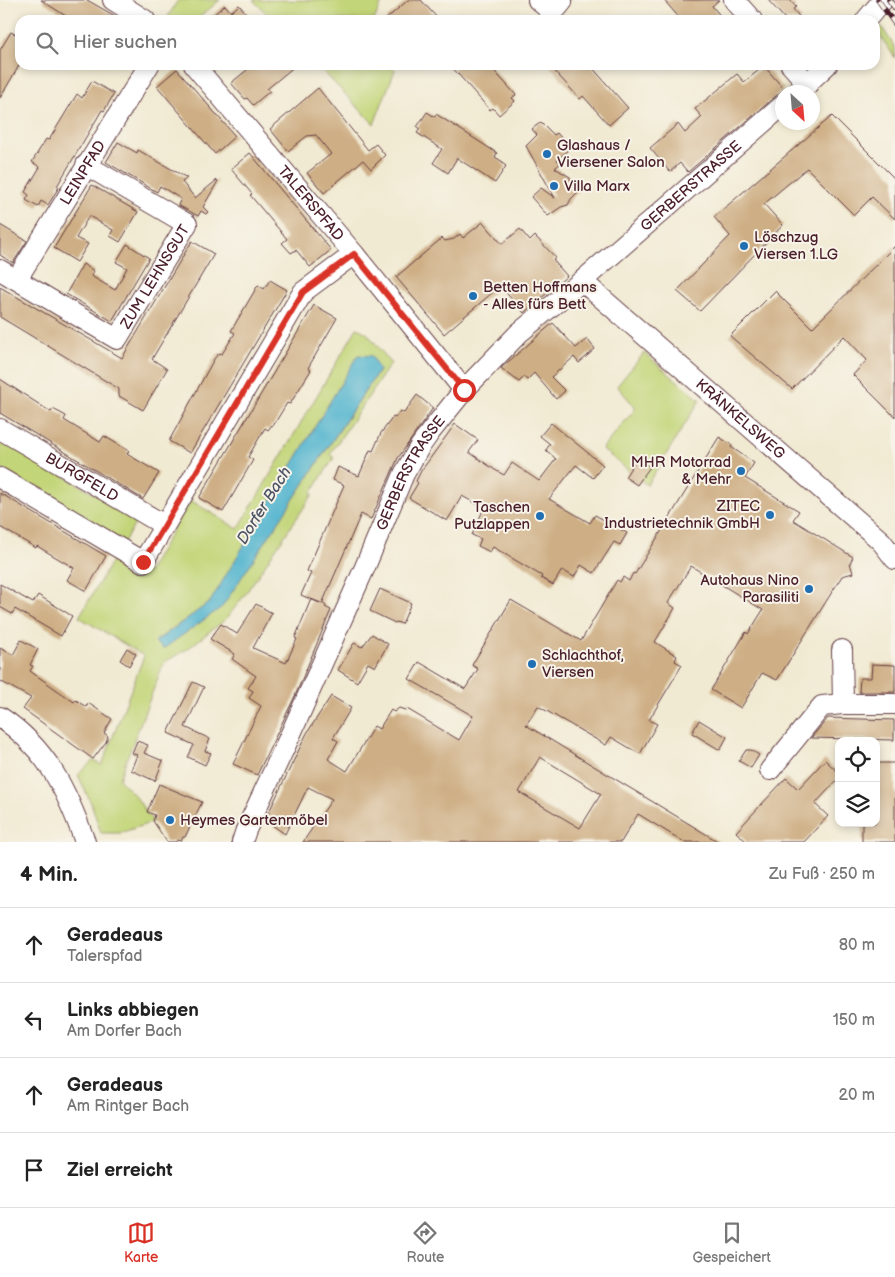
<!DOCTYPE html>
<html lang="de">
<head>
<meta charset="utf-8">
<style>
  body { margin:0; font-family:"Balsamiq Sans",sans-serif; background:#f2f2f2; color:#222 }
  .controls { position:absolute; right:15px; bottom:15px; display:grid; overflow:hidden; border-radius:10px; box-shadow:0 2px 8px #0003 }
  .controls button { width:45px; height:45px; display:grid; place-items:center; padding:0; border:0; border-bottom:1px solid #e0e0e0; background:#fff; color:#222; font:25px sans-serif }
  .compass { position:absolute; left:775px; top:85px; width:45px; height:45px; border-radius:50%; background:#fff; box-shadow:0 2px 8px #0003; rotate:154deg }
  .stop { position:absolute; width:15px; height:15px; margin:-11px; border:4px solid #d93025; border-radius:50%; background:#fff }
  .stop.end { background:#d93025; border-color:#fff; box-shadow:0 1px 5px #0008 }
  .list { margin:0; padding:0; list-style:none }
  h2 { display:flex; justify-content:space-between; align-items:center; height:65px; margin:0; padding:0 20px; font-size:21px }
  h2 small { font-size:16px; font-weight:400; color:#767676 }
  .list li { display:grid; grid-template-columns:32px 1fr auto; gap:15px; align-items:center; box-sizing:border-box; height:75px; padding:0 20px; border-top:1px solid #e0e0e0 }
  .list b { display:block; font-size:19px; white-space:nowrap }
  .list p { margin:0; font-size:16px; white-space:nowrap; color:#767676 }
  .list em { font-size:16px; font-style:normal; color:#767676 }
  .icon { flex:none; width:28px; height:28px; fill:none; stroke:currentColor; stroke-width:2; stroke-linecap:round; stroke-linejoin:round }
  .map { position:relative; flex:none; width:895px; height:842px; overflow:hidden }
  .search { position:absolute; background:#fff; box-shadow:0 2px 8px #0003; left:15px; right:15px; top:15px; height:55px; display:flex; align-items:center; gap:12px; box-sizing:border-box; padding:0 18px; border-radius:15px; color:#767676; font-size:19px }
  .sheet { height:365px; background:#fff }
  nav { display:flex; justify-content:space-around; align-items:center; box-sizing:border-box; height:70px; border-top:1px solid #e0e0e0; background:#fff; font-size:14px; color:#767676 }
  nav a { display:grid; justify-items:center; gap:2px }
  nav .on { color:#d93025 }
  .map>svg:first-child { display:block }
  .green { fill:#c2d578; stroke:#867a52; fill-rule:evenodd }
  .water { fill:#4fb3ce; stroke:#4c697c }
  .building { fill:#ceae84; fill-rule:evenodd }
  .lines { fill:none; stroke-linecap:round; stroke-linejoin:round }
  .minor-casing { stroke:#633d44; stroke-width:22 }
  .minor { stroke:#fff; stroke-width:20 }
  .rail-casing { stroke:#4a1f2b; stroke-width:5.5 }
  .rail { stroke:#f7f3e8; stroke-width:4; stroke-dasharray:11; stroke-linecap:butt }
  .route { stroke:#d93025; stroke-width:6 }
  .poi-dot { fill:#1f6fb2; stroke:#f7f3e8; stroke-width:2 }
  .labels { text-anchor:middle; stroke-width:4; stroke-linejoin:round; paint-order:stroke }
  .poi-label { font-size:15px; fill:#4a1f2b; stroke:#f7f3e8; text-anchor:start }
  .street-label { font-size:15px; fill:#4a1f2b; stroke:#f7f3e8 }
  .water-label { font-size:16px; font-style:italic; fill:#4c5364; stroke:#f7f3e8 }
</style>
</head>
<body>
<div class="map">
<svg width="895" height="842" viewBox="0 0 895 842">
  <rect width="100%" height="100%" fill="#f7f3e8"/>
  <filter id="ink" filterUnits="userSpaceOnUse"><feTurbulence type="fractalNoise" baseFrequency=".02" numOctaves="2"/><feDisplacementMap in="SourceGraphic" scale="10" xChannelSelector="R" yChannelSelector="G"/><feConvolveMatrix kernelMatrix="1 2 1 2 8 2 1 2 1" color-interpolation-filters="sRGB"/></filter>
  <filter id="wash" filterUnits="userSpaceOnUse"><feTurbulence type="fractalNoise" baseFrequency=".0096" numOctaves="4" result="noise"/><feDisplacementMap in="SourceGraphic" scale="20" xChannelSelector="R" yChannelSelector="G"/><feGaussianBlur stdDeviation="1.12" result="paint"/><feColorMatrix in="noise" values="0 0 0 0 0 0 0 0 0 0 0 0 0 0 0 0 0 1.4 0 .05"/><feComposite in="paint" operator="in"/></filter>
  <g filter="url(#wash)">
    <rect width="100%" height="100%" fill="#f1ead3"/>
    <g class="green">
      <path d="M178,0H220L196,20H170L167,18Z"/>
      <path d="M253,0H383L374,20H273Z"/>
      <path d="M881,26L895,47V58L877,31Z"/>
      <path d="M317,65H391L395,70L374,124Z"/>
      <path d="M357,328L367,333L391,363L330,454L334,458L311,493L313,494L244,596L226,619L186,650L164,662L119,779L136,797L153,822L120,833H101L91,803L78,775L93,760L102,765L144,656L79,617L116,554L148,572L190,500L238,529ZM358,355L372,357L379,371L222,607L163,649L155,641L210,602Z"/>
      <path d="M644,353L700,400L647,485L628,471V470L602,449L636,408L617,386Z"/>
      <path d="M0,439L138,519L124,542L0,468Z"/>
    </g>
    <path class="water" d="M358,355L372,356L379,370L222,607L163,649L155,642L210,602Z"/>
    <g id="blocks">
      <g class="building">
        <path d="M41,0H87L122,20H72Z"/>
        <path d="M408,0H421L439,20H385Z"/>
        <path d="M664,0H719L712,6L724,20H681Z"/>
        <path d="M768,0H790L796,7L793,9L802,20H786Z"/>
        <path d="M225,5L231,12L239,5L252,20H207Z"/>
        <path d="M11,32L20,37V64L0,98V50Z"/>
        <path d="M253,65H296L267,89L270,91L253,105L247,98L245,99L231,83Z"/>
        <path d="M450,65H489L516,95L512,98L515,101L499,115L493,108L490,110Z"/>
        <path d="M549,65H590L628,108L609,125L583,96L580,99Z"/>
        <path d="M764,66L784,89L688,172L680,163L670,172L650,148L678,124L685,133L702,117L695,109L737,74L744,82Z"/>
        <path d="M177,69L235,136L215,154L157,86Z"/>
        <path d="M92,81L114,94L104,111L102,110L57,186L59,187L48,205L41,201L38,207L26,200L29,195L25,192L40,167L32,162L46,139L49,140L77,94L82,98Z"/>
        <path d="M318,88L368,150L376,144L385,155L371,169L363,160L324,193L307,173L331,154L316,135L307,136L288,151L270,129Z"/>
        <path d="M427,112L435,117L436,114L497,153L495,157L503,162L502,163L506,166L495,183L457,158L448,173L433,163L442,149L417,133L420,129L417,127Z"/>
        <path d="M832,116L895,179V219L872,197L854,215L807,168L764,204L783,225L700,311L677,291L730,236L714,217Z"/>
        <path d="M541,122L554,135L557,133L570,148L557,160L561,163L555,168L570,177L571,183L579,191L571,199L568,205L561,207L548,216L531,197L541,188L555,198L526,146L537,135L532,129Z"/>
        <path d="M118,142L137,153L138,150L187,178L182,182L195,198L217,180L218,181L203,207L208,212L206,214L201,211L198,216L178,205L181,199L160,186L157,192L106,162Z"/>
        <path d="M250,153L331,250L310,267L296,250L291,253L282,243L287,239L250,195L252,194L231,169Z"/>
        <path d="M92,185L138,212L120,242L110,236L113,230L89,216L76,238L88,244L77,262L54,248Z"/>
        <path d="M483,222L502,244L520,229L530,241L535,236L556,258L553,260L567,276L524,313L500,286L444,334L396,277L442,238L445,241L454,239L460,234L463,238Z"/>
        <path d="M0,225L27,241L13,263L0,255Z"/>
        <path d="M192,241L214,254L152,359L167,369L143,410L119,396V389L0,317V287L122,358Z"/>
        <path d="M127,244L149,258L112,321L66,294L83,264L94,271L91,276L115,290L127,268L116,262Z"/>
        <path d="M895,246V417L853,375L867,360L844,336L792,389L730,336L775,291L812,328Z"/>
        <path d="M270,280L287,290L190,453L169,441L214,359L219,353L222,354L235,333L231,331L258,285L264,289Z"/>
        <path d="M314,305L337,318L308,368L311,370L290,404L287,403L273,426L272,425L268,430L265,428L248,457L253,460L223,512L199,498Z"/>
        <path d="M553,323L576,348L587,339L595,349L579,363L574,357L551,377L565,391L556,399L534,373L527,380L524,377L519,382L501,368Z"/>
        <path d="M0,379L51,412L53,409L66,416L64,420L100,442L104,436L129,451L127,454L159,473L143,499L0,413Z"/>
        <path d="M417,395L433,408L398,458L371,519L361,514L322,604L301,595L311,573L307,571L344,485L333,480L338,467L359,476L370,450L373,451L381,433L393,417L395,418L400,411L404,413Z"/>
        <path d="M551,423L603,465L593,478L576,465L549,499L590,523L595,515L627,533L620,545L614,542L594,573L581,565L574,577L562,570L553,585L541,578L542,576L493,547L490,552L478,546L481,539L472,535L484,508L462,496L447,521L409,498L418,483L416,481L421,471L455,424L478,440L469,452L495,470L504,475L512,463L539,481L556,459L546,450L550,444L540,436Z"/>
        <path d="M719,437L732,445L731,447L754,463L745,478L799,511L793,520L853,557L850,563L853,573L842,576L777,680L762,673L741,708L711,690L746,632L748,634L763,610L691,566L668,603L675,608L655,642L677,656L675,661L682,665L649,720L657,724L640,754L611,737L606,745L538,706L526,725L719,842H684L638,814L621,842H303L332,799L308,787L285,834L265,820L307,733L331,696L351,708L333,738L338,741L328,759L347,771L374,726L379,729L391,710L394,712L399,708L405,710L407,709L459,740L473,716L409,679L419,662L465,689L478,669L472,665L511,600L581,641L617,580L620,582L623,577L629,581L633,573L635,574ZM540,757L601,794L580,828L519,792Z"/>
        <path d="M637,458L650,467L637,485L625,477Z"/>
        <path d="M0,493L106,556L86,591L67,580L74,568L37,546L36,548L0,527Z"/>
        <path d="M0,584L33,603L38,595L72,616L61,636L15,609L12,614L0,607Z"/>
        <path d="M380,589L411,603L402,624L396,622L395,623L370,611Z"/>
        <path d="M311,599L326,605L325,607L331,610L295,696L257,775L233,764L261,706L249,698L253,691L248,688L256,676L232,659L235,654L210,639L221,624L237,634L256,604L272,613L253,648L286,663L297,639L295,638Z"/>
        <path d="M372,634L388,644L375,667L368,663L357,682L338,670L354,643L362,647Z"/>
        <path d="M21,640L38,649L30,665L33,666L30,671L74,702L76,700L86,707L88,703L112,719L104,733L108,736L106,742L93,759L23,709L31,698L0,681V648L13,655Z"/>
        <path d="M127,648L136,654L129,666L120,660Z"/>
        <path d="M872,664L895,665V692H859L860,678H871Z"/>
        <path d="M193,682L204,687L185,727L210,739L205,751L211,753L205,765L188,757L194,745L168,733Z"/>
        <path d="M828,718L894,720V740L811,738Z"/>
        <path d="M699,720L727,737L720,750L692,733Z"/>
        <path d="M137,741L148,745L144,753L163,761L155,781L131,770L137,755L132,753Z"/>
        <path d="M746,750H751L759,755L751,768L739,761Z"/>
        <path d="M825,760L839,773V778L815,804L828,816L804,842H747L736,832L786,778L798,789Z"/>
        <path d="M876,763H895V842H862V823H876Z"/>
        <path d="M159,784L202,802L185,837H183L181,841L178,840L175,842H167L153,821L155,815L147,812Z"/>
      </g>
    </g>
  </g>
  <g filter="url(#ink)">
    <use href="#blocks" fill-opacity="0" stroke="#633d44" stroke-width="1"/>
    <g class="lines">
      <g class="minor-casing">
        <g id="minor">
          <path d="M113,0L145,20"/>
          <path d="M538,0L551,11L557,8L562,2L561,0"/>
          <path d="M734,0L752,20"/>
          <path d="M866,20L883,0"/>
          <path id="s1" d="M194,65L354,254L464,390"/>
          <path d="M791,65L808,84"/>
          <path d="M798,92L827,65"/>
          <path id="s2" d="M0,270L117,339L187,224L86,165"/>
          <path id="s3" d="M17,279L149,65"/>
          <path id="s4" d="M582,281L881,541L895,559"/>
          <path id="s5" d="M0,429L164,525"/>
          <path d="M0,478L143,562L303,292L354,254"/>
          <path d="M842,650L843,704"/>
          <path d="M0,717C47,748 67,791 85,842"/>
          <path d="M770,770L822,706L843,704H895"/>
          <path id="s6" d="M242,842L246,830L289,738L365,567L404,474L419,448L431,431L464,390L519,333L582,281L782,106"/>
        </g>
      </g>
      <use href="#minor" class="minor"/>
      <g class="rail-casing">
        <g id="rail">
          <path d="M878,0L895,24"/>
          <path d="M889,0L895,8"/>
        </g>
      </g>
      <use href="#rail" class="rail"/>
    </g>
  </g>
  <g class="lines" filter="url(#ink)">
    <path class="route" d="M143,562L303,292L354,254L464,390"/>
  </g>
  <g class="poi-dot">
    <circle cx="547" cy="154" r="5"/>
    <circle cx="554" cy="186" r="5"/>
    <circle cx="744" cy="246" r="5"/>
    <circle cx="473" cy="296" r="5"/>
    <circle cx="741" cy="471" r="5"/>
    <circle cx="770" cy="515" r="5"/>
    <circle cx="540" cy="516" r="5"/>
    <circle cx="809" cy="589" r="5"/>
    <circle cx="532" cy="664" r="5"/>
    <circle cx="170" cy="820" r="5"/>
  </g>
  <g class="labels">
    <g class="poi-label">
      <text x="557" y="150">Glashaus /<tspan x="557" dy="17">Viersener Salon</tspan></text>
      <text x="564" y="191">Villa Marx</text>
      <text x="754" y="242">Löschzug<tspan x="754" dy="17">Viersen 1.LG</tspan></text>
      <text x="483" y="292">Betten Hoffmans<tspan x="483" dy="17">- Alles fürs Bett</tspan></text>
      <text x="731" y="467" text-anchor="end">MHR Motorrad<tspan x="731" dy="17">&amp; Mehr</tspan></text>
      <text x="760" y="511" text-anchor="end">ZITEC<tspan x="760" dy="17">Industrietechnik GmbH</tspan></text>
      <text x="530" y="512" text-anchor="end">Taschen<tspan x="530" dy="17">Putzlappen</tspan></text>
      <text x="799" y="585" text-anchor="end">Autohaus Nino<tspan x="799" dy="17">Parasiliti</tspan></text>
      <text x="542" y="660">Schlachthof,<tspan x="542" dy="17">Viersen</tspan></text>
      <text x="180" y="825">Heymes Gartenmöbel</text>
    </g>
    <g class="street-label">
      <text dy="5" stroke="none"><textPath href="#s3" startOffset="125">LEINPFAD</textPath></text>
      <text dy="5" stroke="none"><textPath href="#s6" startOffset="811">GERBERSTRASSE</textPath></text>
      <text dy="5" stroke="none"><textPath href="#s1" startOffset="181">TALERSPFAD</textPath></text>
      <text dy="5" stroke="none"><textPath href="#s2" startOffset="209">ZUM LEHNSGUT</textPath></text>
      <text dy="5" stroke="none"><textPath href="#s4" startOffset="210">KRÄNKELSWEG</textPath></text>
      <text dy="5" stroke="none"><textPath href="#s6" startOffset="406">GERBERSTRASSE</textPath></text>
      <text dy="5" stroke="none"><textPath href="#s5" startOffset="95">BURGFELD</textPath></text>
    </g>
    <g class="water-label">
      <text transform="translate(263 505) rotate(-58)" y="6">Dorfer Bach</text>
    </g>
  </g>
</svg>
<div class="controls">
<button><svg class="icon" aria-label="locate" viewBox="0 0 24 24"><circle cx="12" cy="12" r="6"/><path d="M12 2v4M12 18v4M2 12h4M18 12h4"/></svg></button>
<button><svg class="icon" aria-label="layers" viewBox="0 0 24 24"><path d="M12 4l9 5-9 5-9-5zM3 14l9 5 9-5"/></svg></button>
</div>
<svg class="compass" viewBox="-18 -18 36 36"><path d="M0-13l5 13h-10z" fill="#e53935"/><path d="M0 13l5-13h-10z" fill="#767676"/></svg>
<div class="stop" style="left:464px;top:390px"></div>
<div class="stop end" style="left:143px;top:562px"></div>
<div class="search"><svg class="icon" aria-label="search" viewBox="0 0 24 24"><circle cx="10" cy="10" r="6"/><path d="M15 15l6 6"/></svg>Hier suchen</div>
</div>
<section class="sheet">
<h2>4 Min.<small>Zu Fuß · 250 m</small></h2>
<ul class="list">
<li><svg class="icon" aria-label="ahead" viewBox="0 0 24 24"><path d="M12 20V5M6 11l6-6 6 6"/></svg><div><b>Geradeaus</b><p>Talerspfad</p></div><em>80 m</em></li>
<li><svg class="icon" aria-label="left" viewBox="0 0 24 24"><path d="M17 20v-9H6M10 6l-5 5 5 5"/></svg><div><b>Links abbiegen</b><p>Am Dorfer Bach</p></div><em>150 m</em></li>
<li><svg class="icon" aria-label="ahead" viewBox="0 0 24 24"><path d="M12 20V5M6 11l6-6 6 6"/></svg><div><b>Geradeaus</b><p>Am Rintger Bach</p></div><em>20 m</em></li>
<li><svg class="icon" aria-label="arrive" viewBox="0 0 24 24"><path d="M6 21V4h12l-3 4 3 4H6"/></svg><div><b>Ziel erreicht</b></div></li>
</ul>
</section>
<nav>
<a class="on"><svg class="icon" aria-label="map" viewBox="0 0 24 24"><path d="M3 6l6-2 6 2 6-2v14l-6 2-6-2-6 2zM9 4v14M15 6v14"/></svg>Karte</a>
<a><svg class="icon" aria-label="directions" viewBox="0 0 24 24"><path d="M12 3l9 9-9 9-9-9zM9 14v-3h6M13 9l2 2-2 2"/></svg>Route</a>
<a><svg class="icon" aria-label="saved" viewBox="0 0 24 24"><path d="M7 4h10v16l-5-4-5 4z"/></svg>Gespeichert</a>
</nav>
</body>
</html>
